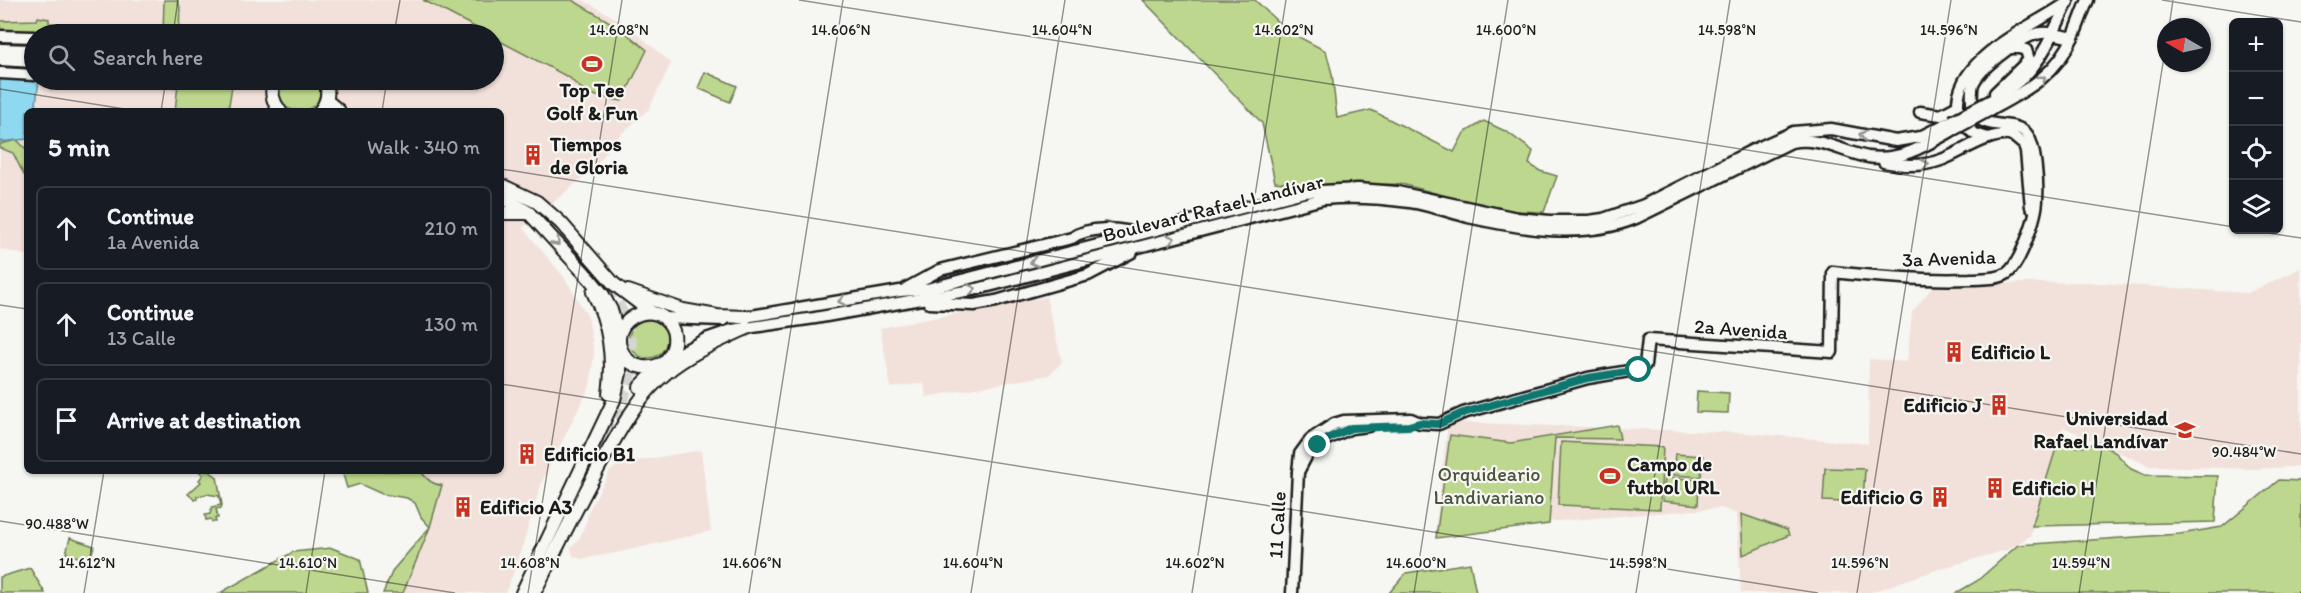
<!DOCTYPE html>
<html lang="en">
<head>
<meta charset="utf-8">
<style>
  body { margin:0; font-family:Itim,sans-serif; background:#242831; color:#f1f3f6 }
  .controls { position:absolute; right:18px; top:18px; display:grid; overflow:hidden; border-radius:9px; box-shadow:0 2px 4px #0004 }
  .controls button { width:54px; height:54px; display:grid; place-items:center; padding:0; border:0; border-bottom:2px solid #363941; background:#171b24; color:#f1f3f6; font:30px sans-serif }
  .compass { position:absolute; left:2157px; top:18px; width:54px; height:54px; border-radius:50%; background:#171b24; box-shadow:0 2px 4px #0004; rotate:279deg }
  .stop { position:absolute; width:18px; height:18px; margin:-14px; border:4px solid #0f766e; border-radius:50%; background:#fff }
  .stop.end { background:#0f766e; border-color:#fff; box-shadow:0 2px 6px #0008 }
  .list { margin:0; padding:0; list-style:none }
  h2 { display:flex; justify-content:space-between; align-items:center; height:78px; margin:0; padding:0 24px; font-size:26px }
  h2 small { font-size:20px; font-weight:400; color:#9ea1a6 }
  .list li { display:grid; grid-template-columns:39px 1fr auto; gap:18px; align-items:center; box-sizing:border-box; height:84px; margin:0 12px 12px; padding:0 12px; border:2px solid #363941; border-radius:9px }
  .list b { display:block; font-size:22px; white-space:nowrap }
  .list p { margin:0; font-size:20px; white-space:nowrap; color:#9ea1a6 }
  .list em { font-size:20px; font-style:normal; color:#9ea1a6 }
  .icon { flex:none; width:33px; height:33px; fill:none; stroke:currentColor; stroke-width:2; stroke-linecap:round; stroke-linejoin:round }
  .map { position:relative; flex:none; width:2301px; height:593px; overflow:hidden }
  .search { position:absolute; background:#171b24; box-shadow:0 2px 4px #0004; left:24px; top:24px; width:480px; height:66px; display:flex; align-items:center; gap:15px; box-sizing:border-box; padding:0 21px; border-radius:33px; color:#9ea1a6; font-size:22px }
  .panel { position:absolute; background:#171b24; box-shadow:0 2px 4px #0004; left:24px; top:108px; width:480px; height:366px; border-radius:9px }
  .map>svg:first-child { display:block }
  .built { fill:#f2e1da; fill-rule:evenodd }
  .green { fill:#bdd78e; stroke:#6c7a55; stroke-width:1.5 }
  .water { fill:#8fd9f0; stroke:#618d9b; stroke-width:1.5 }
  .lines { fill:none; stroke-linecap:round; stroke-linejoin:round }
  .primary-tunnel { stroke:#d5d5d2; stroke-width:12; stroke-dasharray:12 6; stroke-linecap:butt }
  .secondary-casing { stroke:#1c1c1c; stroke-width:15 }
  .primary-casing { stroke:#1c1c1c; stroke-width:16 }
  .secondary { stroke:#f6f6f2; stroke-width:10 }
  .primary { stroke:#f6f6f2; stroke-width:12 }
  .secondary-bridge-casing { stroke:#1c1c1c; stroke-width:15; stroke-linecap:butt }
  .secondary-bridge { stroke:#f6f6f2; stroke-width:10 }
  .oneway { stroke:#949492 }
  .route { stroke:#0f766e; stroke-width:8 }
  .ticks { fill:none; stroke:#1c1c1c; stroke-width:1.5; stroke-opacity:0.45 }
  .labels { text-anchor:middle; stroke-width:4.5; stroke-linejoin:round; paint-order:stroke }
  .poi-label { font-size:20px; font-weight:bold; fill:#1c1c1c; stroke:#f6f6f2; text-anchor:start }
  .street-label { font-size:20px; fill:#1c1c1c; stroke:#f6f6f2 }
  .park-label { font-size:20px; fill:#4c543e; stroke:#f6f6f2 }
  .ticks-label { font-size:15px; text-anchor:middle; fill:#1c1c1c; stroke:#f6f6f2; stroke-width:4.5; stroke-linejoin:round; paint-order:stroke }
</style>
</head>
<body>
<div class="map">
<svg width="2301" height="593" viewBox="0 0 2301 593">
  <rect width="100%" height="100%" fill="#f6f6f2"/>
  <filter id="ink" filterUnits="userSpaceOnUse"><feTurbulence type="fractalNoise" baseFrequency=".0167" numOctaves="2"/><feDisplacementMap in="SourceGraphic" scale="12" xChannelSelector="R" yChannelSelector="G"/><feConvolveMatrix kernelMatrix="1 2 1 2 8 2 1 2 1" color-interpolation-filters="sRGB"/></filter>
  <g filter="url(#ink)">
    <g class="built">
      <path d="M0,0H583L626,24L671,63L649,109L617,138L595,167L523,228L564,277L588,317L594,353L590,386L542,481L517,564L505,593H403L430,527L442,485L429,481L421,471H501V111H27V255H25L0,249ZM34,34H494V80H34Z"/>
      <path d="M2301,268V466L2257,469L2149,466L2063,427L2030,536L2007,550L1939,569L1869,593H1741L1737,514L1721,508L1508,525L1435,534L1448,422L1748,433L1868,444L1869,359L1907,362L1912,312L1934,285L2085,282L2248,293Z"/>
      <path d="M1046,297L1062,362L1049,375L926,397L924,383L891,388L880,328Z"/>
      <path d="M701,450L711,531L616,553L581,559L573,556L571,548L579,539L587,520L588,512L610,471L619,465L630,462Z"/>
    </g>
    <g class="green">
      <path d="M164,0H177L180,7L179,34H163Z"/>
      <path d="M423,0H572L617,26L647,50L622,101C601,98 584,95 570,78L494,38V34H488Z"/>
      <path d="M1143,0H1255L1287,31L1326,51L1332,74L1337,118L1371,110L1454,152L1464,133L1484,121L1507,132L1533,151L1529,164L1540,171L1557,176L1544,212L1515,211L1472,203L1402,184L1305,186L1275,182L1262,123Z"/>
      <path d="M38,17L49,19V23L80,29L130,31V34L0,32V21L37,20Z"/>
      <path d="M705,72L737,86L730,102L698,88Z"/>
      <path d="M183,80H233L228,111H175L178,84Z"/>
      <path d="M282,80H316C338,120 260,121 282,80Z"/>
      <path d="M17,140L27,150V175H24L13,153L0,148V144Z"/>
      <circle cx="648" cy="339" r="19"/>
      <path d="M1697,391L1729,393L1728,413L1696,412Z"/>
      <path d="M1617,425L1620,439L1555,438L1549,524L1436,538L1450,435L1511,443Z"/>
      <path d="M1561,442L1663,447L1660,509L1558,505Z"/>
      <path d="M2097,442L2116,453L2131,469L2145,475L2218,476L2215,522L2032,526L2057,445L2083,447Z"/>
      <path d="M1675,454L1703,456L1701,477L1673,475Z"/>
      <path d="M1825,468L1865,469L1863,503L1823,501Z"/>
      <path d="M199,471H209L217,477L222,505L221,508L216,509L218,518H215L216,522H212L211,519L206,520L205,515L210,514L212,507L221,505L219,496L207,494L197,496V499L195,500L188,494L201,482L199,480L203,475Z"/>
      <path d="M342,471H421C426,479 432,485 442,485L430,527L403,593H383L393,570L430,527L421,517L415,503L407,498L382,494L360,484L347,488Z"/>
      <path d="M1665,477L1699,480L1698,505L1663,501Z"/>
      <path d="M2279,480L2301,481V593H1956L1977,581L2018,545L2180,534L2222,527Z"/>
      <path d="M1741,514L1787,530L1789,535L1743,555Z"/>
      <path d="M70,538L94,546L90,561L66,553Z"/>
      <path d="M332,548L360,559L368,593H220L293,552Z"/>
      <path d="M1470,563L1476,593H1389L1406,573Z"/>
      <path d="M30,568L45,593H0V577Z"/>
    </g>
    <path class="water" d="M0,77L39,80L35,111H27V139L0,142Z"/>
    <g class="lines">
      <path class="primary-tunnel" d="M548,221C591,268 646,311 628,383C622,405 611,426 602,447"/>
      <g class="secondary-casing">
        <g id="secondary">
          <path d="M0,36L34,37"/>
          <path d="M0,73L34,75"/>
          <path d="M157,80H176"/>
          <path d="M1995,93L2029,60L2026,50L2019,48H2011"/>
          <path d="M1972,103C1972,96 1971,90 1973,84C1980,67 2023,35 2041,33C2053,31 2062,38 2073,37"/>
          <path d="M1986,103C2038,75 2043,53 2067,4"/>
          <path d="M1958,109C1954,57 2032,28 2068,2"/>
          <path d="M1992,109C2029,89 2056,75 2074,35C2079,24 2083,11 2088,0"/>
          <path d="M1920,112L1941,115L1958,106"/>
          <path d="M1965,126L1975,134L1988,138"/>
          <path d="M1884,162C1903,166 1922,167 1941,160C1963,152 1987,132 2012,135L2024,145L2026,151L2031,207"/>
          <path d="M907,288L940,270L1072,238C1090,225 1117,229 1136,233"/>
          <path d="M929,303L974,305L996,301L1088,275L1132,252"/>
          <path d="M664,318L724,320"/>
          <path d="M739,318L900,291L927,289L1304,192L1358,189L1397,192L1517,218L1550,221H1589L1603,219L1644,205L1753,150L1793,132L1831,129L1896,141L1920,137L1952,121"/>
          <path d="M667,360L706,339L732,330L815,318L977,289L1323,199C1353,196 1381,198 1410,202C1430,205 1449,212 1468,217C1522,229 1583,240 1636,218L1791,142C1819,136 1842,152 1868,157C1901,162 1928,144 1955,129"/>
          <path d="M1298,472L1300,454L1311,439L1334,424L1344,421L1411,419L1420,423L1439,424L1463,413L1588,378L1641,369L1645,365L1648,340L1832,352L1833,272C1879,277 1924,281 1970,279C1981,278 1996,280 2006,274C2020,266 2037,215 2037,199C2038,184 2036,144 2026,133C2014,121 1992,129 1978,118"/>
          <path d="M1292,593L1298,472L1308,453L1325,440L1351,428L1368,426"/>
        </g>
      </g>
      <g class="primary-casing">
        <g id="primary">
          <path d="M0,50L34,51"/>
          <path d="M0,59L34,61"/>
          <path d="M275,80C270,91 272,101 280,111"/>
          <path d="M327,101L339,111"/>
          <path d="M320,111C328,102 329,91 325,80"/>
          <path d="M501,185L537,202L561,223L614,284L651,312"/>
          <path d="M501,196L529,213L590,279L603,295L611,310L619,339"/>
          <path d="M505,213H529"/>
          <path d="M628,291L683,310L717,316L746,317"/>
          <path d="M593,292C609,323 614,359 609,394"/>
          <path d="M640,387C650,376 669,362 673,348C675,341 675,333 671,326C652,294 603,325 624,355C632,368 648,370 661,364"/>
          <path d="M522,593L614,400L620,373V349"/>
          <path d="M534,593C557,548 579,502 604,458C622,427 638,396 666,373C690,353 719,341 747,328"/>
        </g>
      </g>
      <use href="#secondary" class="secondary"/>
      <use href="#primary" class="primary"/>
      <g class="secondary-bridge-casing">
        <g id="secondary-bridge">
          <path d="M1952,121L1986,103"/>
          <path d="M1955,129L1992,109"/>
        </g>
      </g>
      <use href="#secondary-bridge" class="secondary-bridge"/>
    </g>
    <defs><path id="oneway-chevron" d="M-2-3.5L2.5 0L-2 3.5" fill="none" stroke-width="1.6" stroke-linecap="round" stroke-linejoin="round" transform="scale(1.5)"/></defs>
    <g class="oneway">
      <use href="#oneway-chevron" transform="translate(2042 79) rotate(-40)"/>
      <use href="#oneway-chevron" transform="translate(1863 135) rotate(-167)"/>
      <use href="#oneway-chevron" transform="translate(1925 164) rotate(-10)"/>
      <use href="#oneway-chevron" transform="translate(1171 239) rotate(-15)"/>
      <use href="#oneway-chevron" transform="translate(556 242) rotate(48)"/>
      <use href="#oneway-chevron" transform="translate(1034 262) rotate(166)"/>
      <use href="#oneway-chevron" transform="translate(972 289) rotate(-11)"/>
      <use href="#oneway-chevron" transform="translate(842 301) rotate(170)"/>
    </g>
  </g>
  <g class="lines" filter="url(#ink)">
    <path class="route" d="M1318,445L1331,437L1351,428L1409,426L1419,423L1439,424L1463,413L1588,378L1639,370"/>
  </g>
  <path class="ticks" d="M799,0L2234,227M2162,0L2301,22M2169,27L2173,0M173,34L178,0M394,34L400,0M0,89L137,111M161,111L166,80M382,111L387,80M501,169L2301,454M2248,230L2301,238M0,305L27,309M501,384L1818,593M0,521L455,593M84,593L104,471M306,593L325,471M528,593L622,0M749,593L843,0M971,593L1065,0M1192,593L1286,0M1414,593L1508,0M1636,593L1730,0M1857,593L1951,0M2079,593L2166,44M2301,593V591"/>
  <defs>
    <g id="stadium-bare" transform="scale(1.62)"><path d="M0-5a6.5 5 0 1 0 0 10a6.5 5 0 1 0 0-10ZM-3.5-1.8h7v3.6h-7Z" fill="#c8321e" stroke="#f6f6f2" stroke-width="2.5" paint-order="stroke"/></g>
    <g id="building-bare" transform="scale(1.62)"><path d="M-4-6H4V6H1V3H-1V6H-4ZM-2.5-4.3h1.7v1.8h-1.7ZM.8-4.3h1.7v1.8H.8ZM-2.5-1h1.7V.8h-1.7ZM.8-1h1.7V.8H.8Z" fill="#c8321e" stroke="#f6f6f2" stroke-width="2.5" paint-order="stroke"/></g>
    <g id="university-bare" transform="scale(1.62)"><path d="M0-5L7-2L0 1L-7-2ZM-4 1L0 2.5L4 1V4Q0 6-4 4Z" fill="#c8321e" stroke="#f6f6f2" stroke-width="2.5" paint-order="stroke"/></g>
  </defs>
  <g fill-rule="evenodd">
    <use href="#stadium-bare" x="592" y="64"/>
    <use href="#building-bare" x="533" y="155"/>
    <use href="#building-bare" x="1954" y="352"/>
    <use href="#building-bare" x="1999" y="405"/>
    <use href="#university-bare" x="2185" y="430"/>
    <use href="#building-bare" x="527" y="454"/>
    <use href="#stadium-bare" x="1610" y="476"/>
    <use href="#building-bare" x="1995" y="488"/>
    <use href="#building-bare" x="1940" y="497"/>
    <use href="#building-bare" x="463" y="507"/>
  </g>
  <g class="labels">
    <g class="poi-label">
      <text x="592" y="97" text-anchor="middle">Top Tee<tspan x="592" dy="23">Golf &amp; Fun</tspan></text>
      <text x="550" y="151">Tiempos<tspan x="550" dy="23">de Gloria</tspan></text>
      <text x="1971" y="359">Edificio L</text>
      <text x="1982" y="412" text-anchor="end">Edificio J</text>
      <text x="2168" y="425" text-anchor="end">Universidad<tspan x="2168" dy="23">Rafael Landívar</tspan></text>
      <text x="544" y="461">Edificio B1</text>
      <text x="1627" y="471">Campo de<tspan x="1627" dy="23">futbol URL</tspan></text>
      <text x="2012" y="495">Edificio H</text>
      <text x="1923" y="504" text-anchor="end">Edificio G</text>
      <text x="480" y="514">Edificio A3</text>
    </g>
    <g class="street-label">
      <text transform="translate(1213 208) rotate(-14)" y="7">Boulevard Rafael Landívar</text>
      <text transform="translate(1949 258) rotate(-2)" y="7">3a Avenida</text>
      <text transform="translate(1741 329) rotate(4)" y="7">2a Avenida</text>
      <text transform="translate(1277 525) rotate(-87)" y="7">11 Calle</text>
    </g>
    <g class="park-label">
      <text x="1489" y="481">Orquideario<tspan x="1489" dy="23">Landivariano</tspan></text>
    </g>
  </g>
  <g class="ticks-label">
    <text x="1062" y="35">14.604°N</text>
    <text x="619" y="35">14.608°N</text>
    <text x="841" y="35">14.606°N</text>
    <text x="1284" y="35">14.602°N</text>
    <text x="1506" y="35">14.600°N</text>
    <text x="1727" y="35">14.598°N</text>
    <text x="1949" y="35">14.596°N</text>
    <text x="2244" y="457">90.484°W</text>
    <text x="57" y="529">90.488°W</text>
    <text x="87" y="568">14.612°N</text>
    <text x="308" y="568">14.610°N</text>
    <text x="530" y="568">14.608°N</text>
    <text x="752" y="568">14.606°N</text>
    <text x="973" y="568">14.604°N</text>
    <text x="1195" y="568">14.602°N</text>
    <text x="1416" y="568">14.600°N</text>
    <text x="1638" y="568">14.598°N</text>
    <text x="1860" y="568">14.596°N</text>
    <text x="2081" y="568">14.594°N</text>
  </g>
</svg>
<div class="controls">
<button>+</button>
<button>−</button>
<button><svg class="icon" aria-label="locate" viewBox="0 0 24 24"><circle cx="12" cy="12" r="6"/><path d="M12 2v4M12 18v4M2 12h4M18 12h4"/></svg></button>
<button><svg class="icon" aria-label="layers" viewBox="0 0 24 24"><path d="M12 4l9 5-9 5-9-5zM3 14l9 5 9-5"/></svg></button>
</div>
<svg class="compass" viewBox="-18 -18 36 36"><path d="M0-13l5 13h-10z" fill="#e53935"/><path d="M0 13l5-13h-10z" fill="#9ea1a6"/></svg>
<div class="stop" style="left:1639px;top:370px"></div>
<div class="stop end" style="left:1318px;top:445px"></div>
<div class="search"><svg class="icon" aria-label="search" viewBox="0 0 24 24"><circle cx="10" cy="10" r="6"/><path d="M15 15l6 6"/></svg>Search here</div>
<section class="panel">
<h2>5 min<small>Walk · 340 m</small></h2>
<ul class="list">
<li><svg class="icon" aria-label="ahead" viewBox="0 0 24 24"><path d="M12 20V5M6 11l6-6 6 6"/></svg><div><b>Continue</b><p>1a Avenida</p></div><em>210 m</em></li>
<li><svg class="icon" aria-label="ahead" viewBox="0 0 24 24"><path d="M12 20V5M6 11l6-6 6 6"/></svg><div><b>Continue</b><p>13 Calle</p></div><em>130 m</em></li>
<li><svg class="icon" aria-label="arrive" viewBox="0 0 24 24"><path d="M6 21V4h12l-3 4 3 4H6"/></svg><div><b>Arrive at destination</b></div></li>
</ul>
</section>
</div>
</body>
</html>
